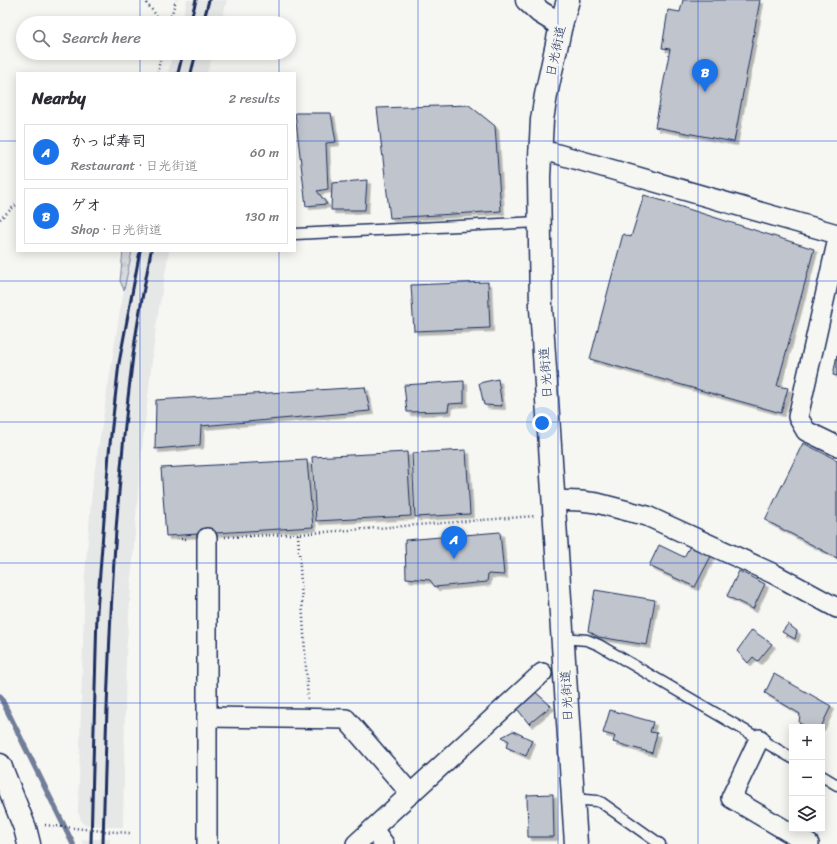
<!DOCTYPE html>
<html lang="en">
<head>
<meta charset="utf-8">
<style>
  body { margin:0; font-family:Sriracha,"Klee One",sans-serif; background:#f7f7f7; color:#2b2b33 }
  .controls { position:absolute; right:12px; bottom:12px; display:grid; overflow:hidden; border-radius:0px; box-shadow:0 2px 10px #0003 }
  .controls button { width:36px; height:36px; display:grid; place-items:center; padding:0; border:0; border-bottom:1px solid #e1e1e2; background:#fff; color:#2b2b33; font:20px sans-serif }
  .you { position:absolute; left:542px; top:423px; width:14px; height:14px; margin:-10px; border:3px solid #fff; border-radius:50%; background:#1a73e8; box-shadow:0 0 0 6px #1a73e833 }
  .badge { display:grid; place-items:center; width:26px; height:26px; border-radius:50%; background:#1a73e8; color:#fff; font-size:13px; font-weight:700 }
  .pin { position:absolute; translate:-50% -33px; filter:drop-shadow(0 1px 2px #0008) }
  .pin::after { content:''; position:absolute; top:21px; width:14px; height:12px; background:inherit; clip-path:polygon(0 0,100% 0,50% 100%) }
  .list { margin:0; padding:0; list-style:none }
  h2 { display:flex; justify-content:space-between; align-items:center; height:52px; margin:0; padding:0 16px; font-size:17px }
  h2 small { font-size:13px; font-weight:400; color:#7c7c81 }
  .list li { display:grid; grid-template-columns:26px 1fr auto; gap:12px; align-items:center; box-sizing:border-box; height:56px; margin:0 8px 8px; padding:0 8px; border:1px solid #e1e1e2; border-radius:0px }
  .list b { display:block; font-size:15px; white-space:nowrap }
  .list p { margin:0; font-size:13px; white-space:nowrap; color:#7c7c81 }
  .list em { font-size:13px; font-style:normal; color:#7c7c81 }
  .icon { flex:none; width:22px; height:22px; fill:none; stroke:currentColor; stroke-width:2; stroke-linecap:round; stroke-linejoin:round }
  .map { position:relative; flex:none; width:837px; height:844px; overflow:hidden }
  .search { position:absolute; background:#fff; box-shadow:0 2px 10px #0003; left:16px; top:16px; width:280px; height:44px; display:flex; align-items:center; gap:10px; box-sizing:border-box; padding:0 14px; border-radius:22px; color:#7c7c81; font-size:15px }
  .panel { position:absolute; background:#fff; box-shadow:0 2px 10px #0003; left:16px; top:72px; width:280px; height:180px; border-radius:0px }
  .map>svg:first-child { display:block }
  .built { fill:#e6e7e7 }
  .grass { fill:url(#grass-tufts); stroke:#78849e }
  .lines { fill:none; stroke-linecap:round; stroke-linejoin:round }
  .stream { stroke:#717e99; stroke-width:5.5 }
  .building { fill:#c0c4cd; stroke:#1b2f5e; filter:url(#shadow) }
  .lane-casing { stroke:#1b2f5e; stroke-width:13 }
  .street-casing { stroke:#1b2f5e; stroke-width:22 }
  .secondary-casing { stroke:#1b2f5e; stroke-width:25 }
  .highway-casing { stroke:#1b2f5e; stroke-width:25 }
  .path { stroke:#1b2f5e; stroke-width:2.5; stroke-dasharray:1 3; stroke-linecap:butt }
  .lane { stroke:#f6f6f2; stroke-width:10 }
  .street { stroke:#f6f6f2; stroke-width:19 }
  .secondary { stroke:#f6f6f2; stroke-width:22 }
  .highway { stroke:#f6f6f2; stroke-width:22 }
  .rail { stroke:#1b2f5e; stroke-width:3 }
  .grid { fill:none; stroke:#1d4ed8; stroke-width:1; stroke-opacity:0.55 }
  .labels { text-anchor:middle; stroke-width:4; stroke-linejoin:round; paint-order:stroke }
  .street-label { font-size:13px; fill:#1b2f5e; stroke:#f6f6f2 }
</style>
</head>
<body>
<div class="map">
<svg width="837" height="844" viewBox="0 0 837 844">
  <defs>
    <pattern id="grass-tufts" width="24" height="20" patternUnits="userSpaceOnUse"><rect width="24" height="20" fill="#d6d9dd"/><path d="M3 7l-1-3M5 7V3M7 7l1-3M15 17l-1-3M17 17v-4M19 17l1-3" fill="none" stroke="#b7bbc0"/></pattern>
    <filter id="shadow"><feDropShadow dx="3.5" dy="3.5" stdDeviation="0" flood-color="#0004"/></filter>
  </defs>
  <rect width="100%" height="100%" fill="#f6f6f2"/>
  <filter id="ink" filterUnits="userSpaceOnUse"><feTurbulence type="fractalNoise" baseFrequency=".025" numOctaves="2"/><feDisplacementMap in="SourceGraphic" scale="8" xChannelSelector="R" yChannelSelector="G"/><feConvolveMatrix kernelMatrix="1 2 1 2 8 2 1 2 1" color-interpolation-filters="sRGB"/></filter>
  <g filter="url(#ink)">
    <g class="built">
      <path d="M187,0H227L221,23H181Z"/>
      <path d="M173,53H213L207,73H168Z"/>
      <path d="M132,251H169L156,326L140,465L126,654L123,827H112L83,824L78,812L85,574L93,481L121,305Z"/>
      <path d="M110,838V844H82L83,840Z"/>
    </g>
    <path class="grass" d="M123,251H132L124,290L120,281Z"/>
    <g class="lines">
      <path class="stream" d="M0,696L73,844"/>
    </g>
    <g class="building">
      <path d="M683,0H760L734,142L655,127L670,49L662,48L668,10L680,12Z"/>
      <path d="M469,105L495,126L501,211L390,218L377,108Z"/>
      <path d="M295,113H331L336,142L326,143L328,189L317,191L327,204L306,206Z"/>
      <path d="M367,180L365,210H331L332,183Z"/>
      <path d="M644,195L814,249L777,386L788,388L781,413L590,359L623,234L631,237Z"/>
      <path d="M488,282L490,328L414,331L411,285Z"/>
      <path d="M837,355V376L833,375Z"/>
      <path d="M498,379L502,406L484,405L479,383Z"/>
      <path d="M464,381V403L449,404L448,411L407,412L404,385Z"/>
      <path d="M365,387L370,411L201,426L200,445L155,449L156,400Z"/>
      <path d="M803,443L837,460V558L765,520Z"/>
      <path d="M466,450L470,514L415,517L412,453Z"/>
      <path d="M407,452L411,516L316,521L312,457Z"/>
      <path d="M307,460L313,527L166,536L161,468Z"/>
      <path d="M500,532L504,575L488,574L487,582L435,587L430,580L406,578L405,540Z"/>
      <path d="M659,545L684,557L690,546L711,556L695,587L649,566Z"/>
      <path d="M739,571L765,584L753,609L727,596Z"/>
      <path d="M595,590L655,600L647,645L599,637L588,631Z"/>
      <path d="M788,624L797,631L795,639L782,632Z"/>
      <path d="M752,630L772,644L758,661L753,657L748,663L737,651Z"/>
      <path d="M774,674L831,706L821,727H807L799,723L800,714L765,693Z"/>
      <path d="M532,689L551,706L529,724L515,706Z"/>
      <path d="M610,710L653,722L650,732L657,733L652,753L613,742L615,736L603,733Z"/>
      <path d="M513,731L532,740L526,756L506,747L509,741L502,737Z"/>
      <path d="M553,794L554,837H528L527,795Z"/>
    </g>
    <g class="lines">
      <g class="lane-casing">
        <g id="lane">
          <path d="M295,234L539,222"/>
          <path d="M562,638L587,640L599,645L792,758"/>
          <path d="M822,776L837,785"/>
          <path d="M572,799L597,801L602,803L660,844"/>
        </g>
      </g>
      <g class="street-casing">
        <g id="street">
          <path d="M539,151L554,153L837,234"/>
          <path d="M837,243L798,417L806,431L837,446"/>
          <path d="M554,500L581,501L597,503L647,516L774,574L837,608"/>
          <path d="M207,717L346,719L411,794"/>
          <path d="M759,739L731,798L809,844"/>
          <path d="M373,829L384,844"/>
          <path d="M207,844V538"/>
          <path d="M356,844L542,673"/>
        </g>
      </g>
      <g class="secondary-casing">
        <g id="secondary">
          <path d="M527,0L540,12L561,25"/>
          <path d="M0,765L25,828L29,844"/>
        </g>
      </g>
      <g class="highway-casing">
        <path id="highway" d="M568,0L561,25L546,95L542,120L539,177L541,308L576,844"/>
      </g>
      <g class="path">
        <path d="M144,0L157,16L170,20"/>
        <path d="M169,23L176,0"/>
        <path d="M157,73L162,53"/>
        <path d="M0,219L17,204"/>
        <path d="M298,534L308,701"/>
        <path d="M225,537L298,534L535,516"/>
        <path d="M181,539H188"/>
        <path d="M45,825L103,831L130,833"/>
      </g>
      <use href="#lane" class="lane"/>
      <use href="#street" class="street"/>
      <use href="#secondary" class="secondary"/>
      <use href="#highway" class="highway"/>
      <g class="rail">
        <path d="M190,23L196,0"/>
        <path d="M203,23L209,0"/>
        <path d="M178,73L183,53"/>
        <path d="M191,73L196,53"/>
        <path d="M91,844L97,612L109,453L119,363L140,251"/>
        <path d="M103,844C107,684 112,523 132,364C136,326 144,289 151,251"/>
      </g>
    </g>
  </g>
  <path class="grid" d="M140,0V23M279,0V23M418,0V844M558,0V844M698,0V844M140,53V73M279,53V73M0,141H17M295,141H837M140,251V844M279,251V844M0,281H837M0,422H837M0,563H837M0,703H837"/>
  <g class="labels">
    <g class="street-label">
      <text transform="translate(555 51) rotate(-78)" y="5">日光街道</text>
      <text transform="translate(545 373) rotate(-94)" y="5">日光街道</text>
      <text transform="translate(566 696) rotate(-93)" y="5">日光街道</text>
    </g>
  </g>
</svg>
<div class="controls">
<button>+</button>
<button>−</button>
<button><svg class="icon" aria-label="layers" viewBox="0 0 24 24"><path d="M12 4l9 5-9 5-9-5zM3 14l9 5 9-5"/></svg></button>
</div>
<div class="you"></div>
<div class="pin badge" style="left:454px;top:559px">A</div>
<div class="pin badge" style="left:705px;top:92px">B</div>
<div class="search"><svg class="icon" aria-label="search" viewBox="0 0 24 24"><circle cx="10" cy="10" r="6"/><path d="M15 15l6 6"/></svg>Search here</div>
<section class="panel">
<h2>Nearby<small>2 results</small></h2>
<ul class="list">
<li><span class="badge">A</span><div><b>かっぱ寿司</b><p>Restaurant · 日光街道</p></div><em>60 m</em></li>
<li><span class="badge">B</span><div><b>ゲオ</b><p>Shop · 日光街道</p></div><em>130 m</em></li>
</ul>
</section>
</div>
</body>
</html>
